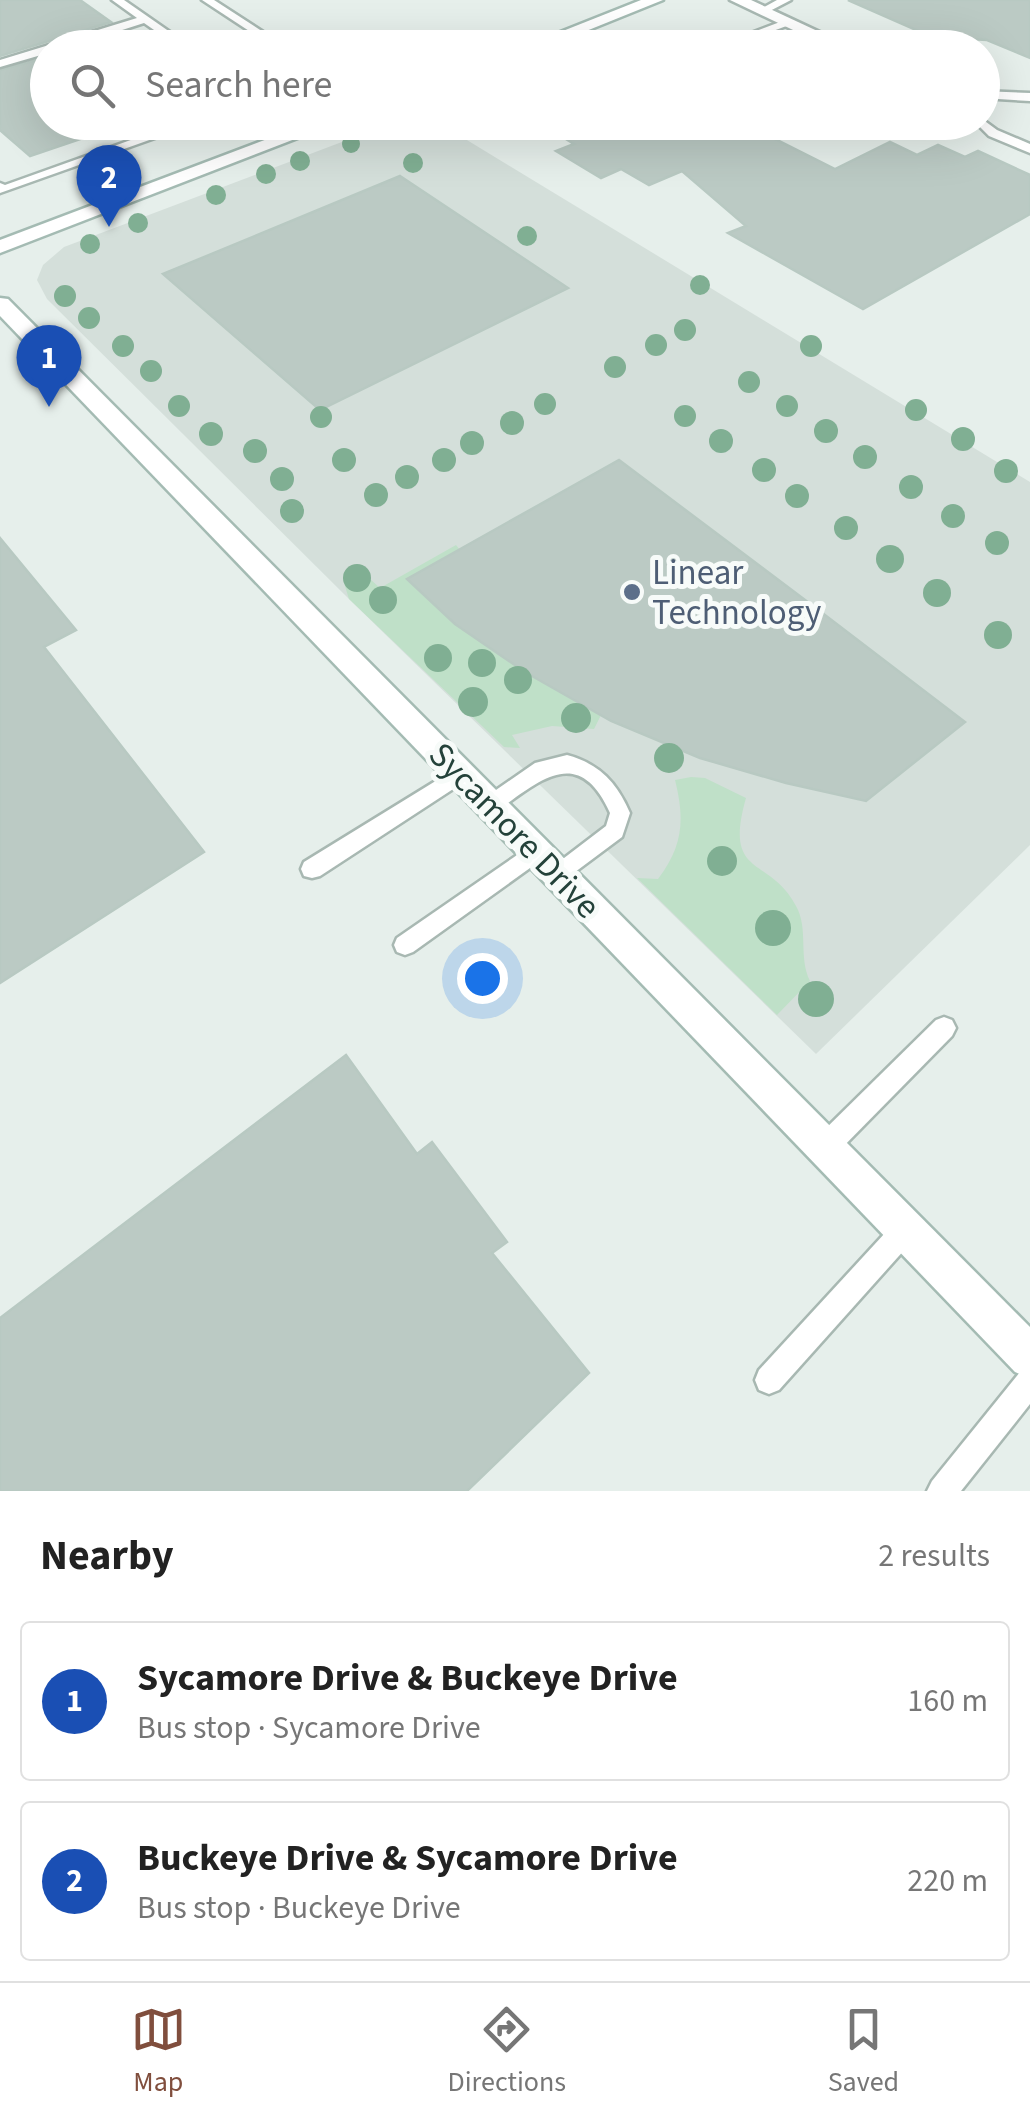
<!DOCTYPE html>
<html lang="en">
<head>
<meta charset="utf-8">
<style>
  body { margin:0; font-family:"Source Sans 3",sans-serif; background:#f2f2f2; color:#222 }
  .you { position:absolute; left:482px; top:978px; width:35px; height:35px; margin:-25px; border:8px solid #fff; border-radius:50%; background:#1a73e8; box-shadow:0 0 0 15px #1a73e833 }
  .badge { display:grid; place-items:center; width:65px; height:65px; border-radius:50%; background:#804e3d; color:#fff; font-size:32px; font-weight:700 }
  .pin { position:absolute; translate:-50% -82px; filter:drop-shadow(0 2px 5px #0008) }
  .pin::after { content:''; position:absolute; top:52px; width:35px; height:30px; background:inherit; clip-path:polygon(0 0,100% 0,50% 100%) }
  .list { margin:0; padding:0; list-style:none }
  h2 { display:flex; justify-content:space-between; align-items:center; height:130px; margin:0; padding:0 40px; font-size:42px }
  h2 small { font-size:32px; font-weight:400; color:#767676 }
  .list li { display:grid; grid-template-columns:65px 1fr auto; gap:30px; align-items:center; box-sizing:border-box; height:160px; margin:0 20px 20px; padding:0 20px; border:2px solid #e0e0e0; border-radius:10px }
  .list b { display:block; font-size:38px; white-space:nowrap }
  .list p { margin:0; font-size:32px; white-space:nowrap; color:#767676 }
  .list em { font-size:32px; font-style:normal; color:#767676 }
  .icon { flex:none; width:55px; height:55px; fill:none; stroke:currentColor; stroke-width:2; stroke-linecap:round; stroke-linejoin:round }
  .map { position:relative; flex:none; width:1030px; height:1491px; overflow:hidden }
  .search { position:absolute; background:#fff; box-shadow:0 10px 40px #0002; left:30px; right:30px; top:30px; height:110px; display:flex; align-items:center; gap:25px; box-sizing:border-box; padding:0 35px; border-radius:55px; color:#767676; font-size:38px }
  .sheet { height:490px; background:#fff }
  nav { display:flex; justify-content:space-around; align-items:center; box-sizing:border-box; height:140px; border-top:2px solid #e0e0e0; background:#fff; font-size:28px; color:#767676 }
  nav a { display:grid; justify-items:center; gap:5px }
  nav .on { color:#804e3d }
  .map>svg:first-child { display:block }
  .built { fill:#d4dfda }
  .green { fill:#bfe0c8 }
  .building { fill:#bbcac4; stroke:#b8c9c2; stroke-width:2.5 }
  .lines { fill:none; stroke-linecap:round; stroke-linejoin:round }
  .lane-casing { stroke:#a8b8b2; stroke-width:5 }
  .street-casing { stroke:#a8b8b2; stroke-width:5 }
  .secondary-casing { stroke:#a4bbb3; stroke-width:5 }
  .lane { fill:#fff; fill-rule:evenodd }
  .street { fill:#fff; fill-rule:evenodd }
  .secondary { fill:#fff; fill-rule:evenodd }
  .tree { fill:#80af93 }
  .service-dot { fill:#5c6f8a; stroke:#f7fbf9; stroke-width:4 }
  .labels { text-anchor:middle; stroke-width:10; stroke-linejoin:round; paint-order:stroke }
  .service-label { font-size:35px; fill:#4e5e75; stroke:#f7fbf9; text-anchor:start }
  .street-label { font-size:35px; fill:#24423a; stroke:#f7fbf9 }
</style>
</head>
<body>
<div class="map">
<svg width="1030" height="1491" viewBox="0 0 1030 1491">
  <rect width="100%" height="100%" fill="#e6efeb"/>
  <path class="built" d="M392,123H439L1030,482V845L816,1054L349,599L47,299L37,280L43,265L64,247Z"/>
  <g class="green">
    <path d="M456,545L460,550L408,580C468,636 530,674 601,715L594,729L552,726L512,735L520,748L504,747L349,599L344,583L360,570L380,588Z"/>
    <path d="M691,777L705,778L746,798C723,879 769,855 796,906C809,929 798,957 810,981L777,1015L637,878L658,879C683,846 685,820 675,780Z"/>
  </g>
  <g class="building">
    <path d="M0,0H80L111,22L0,56Z"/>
    <path d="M848,0H1030V58L987,40L932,37Z"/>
    <path d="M127,33L148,48H80Z"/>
    <path d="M48,57V122H112L113,128L30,156L0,130V70Z"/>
    <path d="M538,122H741L835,169L890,142L917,155L938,145L965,157L978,151L1030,175V214L863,309L728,233L746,226L682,171L649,185L621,169L601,178L556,151L574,144Z"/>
    <path d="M400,176L568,288L320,410L163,274Z"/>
    <path d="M619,460L821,612L965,722L866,801L786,783L700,758L611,721L525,672L455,624L407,579Z"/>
    <path d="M0,538L76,630L44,647L204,852L0,983Z"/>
    <path d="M346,1055L417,1154L432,1142L507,1242L492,1253L589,1373L467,1491H0V1318Z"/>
  </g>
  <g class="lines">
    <g class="lane-casing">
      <g id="lane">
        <path d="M112,0H124L193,48H180L144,23L66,48H48V53L0,67V60L137,18Z"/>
        <path d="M202,0H214L288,48H275Z"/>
        <path d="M777,0H791L766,13L757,11Z"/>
        <path d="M788,19L793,22L792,24L732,46L722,44Z"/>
        <path d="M982,91L1030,93V101L982,98Z"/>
        <path d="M982,119L997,130L1030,144V153L989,136L975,122H982Z"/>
        <path d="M181,122H200L0,193V183L5,185Z"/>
        <path d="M567,755C600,764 617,783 630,813L622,837L559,884L551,882L548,875L551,868L606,826L610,813C579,744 540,780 497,811L490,814L483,811L480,805L483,799L535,763Z"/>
        <path d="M460,766L467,768L470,774L467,780L320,876L312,878L304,876L301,869L304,862Z"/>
        <path d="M536,842L544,844L547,851L544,858L413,952L405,955L397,952L394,945L397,938Z"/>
        <path d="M944,1017L952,1020L956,1028L952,1036L834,1156L825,1160L816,1156L812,1147L816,1138L936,1020Z"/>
        <path d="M906,1216L915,1220L919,1229L915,1238L779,1390L769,1394L759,1390L755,1380L759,1370L897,1220Z"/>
        <path d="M1030,1368V1404L961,1491H927L932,1481L1020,1372Z"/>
      </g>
    </g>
    <g class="street-casing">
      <path id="street" d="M730,0H751L854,48H831Z"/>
    </g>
    <g class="secondary-casing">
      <g id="secondary">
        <path d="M641,0H663L544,48H520Z"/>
        <path d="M312,122H339L0,253V240Z"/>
        <path d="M0,298L8,299L1030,1327V1378L1015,1372L0,316Z"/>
      </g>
    </g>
    <use href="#lane" class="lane"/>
    <use href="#street" class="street"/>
    <use href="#secondary" class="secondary"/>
  </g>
  <g class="tree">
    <circle cx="351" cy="144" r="9"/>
    <circle cx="300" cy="161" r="10"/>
    <circle cx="413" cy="163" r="10"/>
    <circle cx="266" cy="174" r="10"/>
    <circle cx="216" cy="195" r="10"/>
    <circle cx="138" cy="223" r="10"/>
    <circle cx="527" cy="236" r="10"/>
    <circle cx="90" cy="244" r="10"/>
    <circle cx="700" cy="285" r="10"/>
    <circle cx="65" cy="296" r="11"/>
    <circle cx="89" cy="318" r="11"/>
    <circle cx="685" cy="330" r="11"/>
    <circle cx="656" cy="345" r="11"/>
    <circle cx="123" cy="346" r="11"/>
    <circle cx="811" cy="346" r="11"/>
    <circle cx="615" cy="367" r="11"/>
    <circle cx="151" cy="371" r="11"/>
    <circle cx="749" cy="382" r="11"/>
    <circle cx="545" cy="404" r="11"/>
    <circle cx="179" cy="406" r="11"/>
    <circle cx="787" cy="406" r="11"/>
    <circle cx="916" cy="410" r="11"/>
    <circle cx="685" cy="416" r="11"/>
    <circle cx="321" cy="417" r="11"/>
    <circle cx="512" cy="423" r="12"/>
    <circle cx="826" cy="431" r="12"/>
    <circle cx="211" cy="434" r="12"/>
    <circle cx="963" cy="439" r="12"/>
    <circle cx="721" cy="441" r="12"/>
    <circle cx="472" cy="443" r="12"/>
    <circle cx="255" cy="451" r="12"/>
    <circle cx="865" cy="457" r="12"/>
    <circle cx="344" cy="460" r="12"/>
    <circle cx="444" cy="460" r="12"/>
    <circle cx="764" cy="470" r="12"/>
    <circle cx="1006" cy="471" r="12"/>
    <circle cx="407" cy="477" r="12"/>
    <circle cx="282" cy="479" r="12"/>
    <circle cx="911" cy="487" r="12"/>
    <circle cx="376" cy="495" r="12"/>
    <circle cx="797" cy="496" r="12"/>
    <circle cx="292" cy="511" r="12"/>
    <circle cx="953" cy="516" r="12"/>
    <circle cx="846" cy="528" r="12"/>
    <circle cx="997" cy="543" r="12"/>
    <circle cx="890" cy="559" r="14"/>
    <circle cx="357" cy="578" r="14"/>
    <circle cx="937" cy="593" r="14"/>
    <circle cx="383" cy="600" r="14"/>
    <circle cx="998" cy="635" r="14"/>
    <circle cx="438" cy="658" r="14"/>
    <circle cx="482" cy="663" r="14"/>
    <circle cx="518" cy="680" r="14"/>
    <circle cx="473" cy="702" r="15"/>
    <circle cx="576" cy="718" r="15"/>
    <circle cx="669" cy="758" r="15"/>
    <circle cx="722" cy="861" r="15"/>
    <circle cx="773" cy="928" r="18"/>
    <circle cx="816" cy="999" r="18"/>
  </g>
  <circle class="service-dot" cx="632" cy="592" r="10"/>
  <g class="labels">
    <g class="service-label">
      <text x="652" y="584">Linear<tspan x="652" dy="40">Technology</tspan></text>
    </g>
    <g class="street-label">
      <text transform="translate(515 830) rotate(46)" y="12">Sycamore Drive</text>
    </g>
  </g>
</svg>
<div class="you"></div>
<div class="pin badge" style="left:49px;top:407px;background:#1a4fb4">1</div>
<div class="pin badge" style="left:109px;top:227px;background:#1a4fb4">2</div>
<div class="search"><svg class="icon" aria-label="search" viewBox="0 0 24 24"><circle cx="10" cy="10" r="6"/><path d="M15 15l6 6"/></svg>Search here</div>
</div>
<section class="sheet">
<h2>Nearby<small>2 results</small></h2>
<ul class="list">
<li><span class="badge" style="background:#1a4fb4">1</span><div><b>Sycamore Drive &amp; Buckeye Drive</b><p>Bus stop · Sycamore Drive</p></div><em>160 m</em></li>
<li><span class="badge" style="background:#1a4fb4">2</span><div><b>Buckeye Drive &amp; Sycamore Drive</b><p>Bus stop · Buckeye Drive</p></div><em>220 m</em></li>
</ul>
</section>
<nav>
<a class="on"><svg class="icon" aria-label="map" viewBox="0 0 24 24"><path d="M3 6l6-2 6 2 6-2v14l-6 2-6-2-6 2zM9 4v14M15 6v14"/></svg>Map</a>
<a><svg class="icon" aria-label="directions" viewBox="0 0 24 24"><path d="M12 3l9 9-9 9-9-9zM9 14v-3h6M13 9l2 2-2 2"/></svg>Directions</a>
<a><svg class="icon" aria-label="saved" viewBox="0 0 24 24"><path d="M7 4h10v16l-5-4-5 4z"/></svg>Saved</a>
</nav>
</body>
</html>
